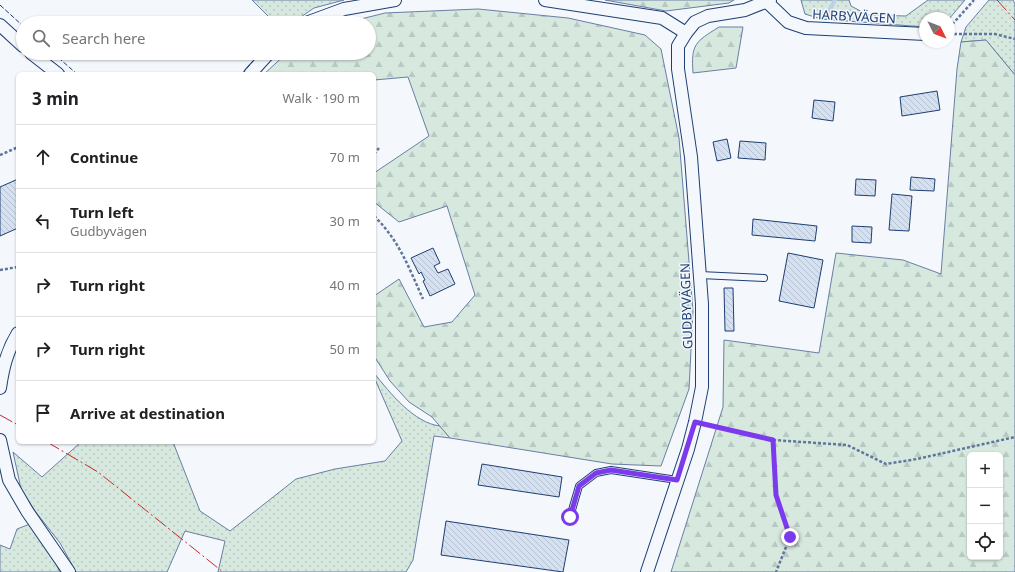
<!DOCTYPE html>
<html lang="en">
<head>
<meta charset="utf-8">
<style>
  body { margin:0; font-family:"Noto Sans",sans-serif; background:#f2f2f2; color:#202124 }
  .controls { position:absolute; right:12px; bottom:12px; display:grid; overflow:hidden; border-radius:6px; box-shadow:0 1px 3px #0004 }
  .controls button { width:36px; height:36px; display:grid; place-items:center; padding:0; border:0; border-bottom:1px solid #e0e0e0; background:#fff; color:#202124; font:20px sans-serif }
  .compass { position:absolute; left:919px; top:12px; width:36px; height:36px; border-radius:50%; background:#fff; box-shadow:0 1px 3px #0004; rotate:132deg }
  .stop { position:absolute; width:12px; height:12px; margin:-9px; border:3px solid #7c3aed; border-radius:50%; background:#fff }
  .stop.end { background:#7c3aed; border-color:#fff; box-shadow:0 1px 4px #0008 }
  .list { margin:0; padding:0; list-style:none }
  h2 { display:flex; justify-content:space-between; align-items:center; height:52px; margin:0; padding:0 16px; font-size:17px }
  h2 small { font-size:13px; font-weight:400; color:#757577 }
  .list li { display:grid; grid-template-columns:26px 1fr auto; gap:12px; align-items:center; box-sizing:border-box; height:64px; padding:0 16px; border-top:1px solid #e0e0e0 }
  .list b { display:block; font-size:15px; white-space:nowrap }
  .list p { margin:0; font-size:13px; white-space:nowrap; color:#757577 }
  .list em { font-size:13px; font-style:normal; color:#757577 }
  .icon { flex:none; width:22px; height:22px; fill:none; stroke:currentColor; stroke-width:2; stroke-linecap:round; stroke-linejoin:round }
  .map { position:relative; flex:none; width:1015px; height:572px; overflow:hidden }
  .search { position:absolute; background:#fff; box-shadow:0 1px 3px #0004; left:16px; top:16px; width:360px; height:44px; display:flex; align-items:center; gap:10px; box-sizing:border-box; padding:0 14px; border-radius:22px; color:#757577; font-size:15px }
  .panel { position:absolute; background:#fff; box-shadow:0 1px 3px #0004; left:16px; top:72px; width:360px; height:372px; border-radius:6px }
  .map>svg:first-child { display:block }
  .grass { fill:url(#grass-dots); stroke:#687fa3 }
  .forest { fill:url(#forest-firs); stroke:#687fa3; fill-rule:evenodd }
  .lines { fill:none; stroke-linecap:round; stroke-linejoin:round }
  .stream { stroke:#bed0e5; stroke-width:4 }
  .building { fill:url(#building-back-hatch); stroke:#1d3f73 }
  .lane-casing { stroke:#1d3f73; stroke-width:8 }
  .street-casing { stroke:#1d3f73; stroke-width:14 }
  .path { stroke:#5e769c; stroke-width:2.5; stroke-dasharray:3 2; stroke-linecap:butt }
  .lane { stroke:#f4f7fb; stroke-width:6 }
  .street { stroke:#f4f7fb; stroke-width:12 }
  .fence { stroke:#1d3f73; stroke-width:1; stroke-dasharray:5 2; stroke-linecap:butt }
  .power { stroke:#c62828; stroke-width:1; stroke-dasharray:14 3 2 3; stroke-linecap:butt }
  .route { stroke:#7c3aed; stroke-width:5 }
  .labels { text-anchor:middle; stroke-width:3; stroke-linejoin:round; paint-order:stroke }
  .street-label { font-size:13px; fill:#1d3f73; stroke:#f4f7fb }
</style>
</head>
<body>
<div class="map">
<svg width="1015" height="572" viewBox="0 0 1015 572">
  <defs>
    <pattern id="grass-dots" width="8" height="8" patternUnits="userSpaceOnUse"><rect width="8" height="8" fill="#d7e8df"/><path d="M2 2h.1M6 6h.1" fill="none" stroke="#b8c8c3" stroke-width="1.8" stroke-linecap="round"/></pattern>
    <pattern id="forest-firs" width="22" height="20" patternUnits="userSpaceOnUse"><rect width="22" height="20" fill="#d7e8df"/><path d="M5 1l3.5 6h-7zM16 11l3.5 6h-7z" fill="#b8c8c3"/></pattern>
    <pattern id="building-back-hatch" width="6" height="6" patternUnits="userSpaceOnUse"><rect width="6" height="6" fill="#d5e0f0"/><path d="M-1 5l2 2M0 0l6 6M5-1l2 2" fill="none" stroke="#b6c1d1"/></pattern>
  </defs>
  <rect width="100%" height="100%" fill="#f4f7fb"/>
  <g class="grass">
    <path d="M252,0H344L314,8L292,23H275Z"/>
    <path d="M801,0H849L851,6L868,15L906,16L928,0H965L949,19L925,18V27L821,19L805,14Z"/>
    <path d="M989,0H1013L1015,4V75L986,40L961,42L966,27Z"/>
    <path d="M374,373C390,393 414,423 440,426L450,438L434,436L413,560L406,572H218L225,541L185,531L167,572H76L60,543L35,511L21,489L13,452L42,477L81,442H173L200,511L230,531L296,479L335,469L385,461L402,441L374,377Z"/>
    <path d="M30,524L55,562L60,572H0V545L10,549L17,529Z"/>
  </g>
  <g class="forest">
    <path d="M605,0H734L729,3L666,11Z"/>
    <path d="M478,9L568,18L645,35L661,49L679,138L693,311L689,389L661,466L612,464L450,438L432,417L409,402L390,381L374,356V296L399,279L424,327L452,322L475,295L447,206L399,222L374,202V173L429,136L408,77L374,80V74H264L287,53H369V23H345L385,13Z"/>
    <path d="M719,27H743L736,68L693,73C691,44 695,42 719,27Z"/>
    <path d="M986,40L1015,75V572H671L723,407L724,340L819,353L836,253L903,260L941,274L957,69L961,42ZM970,455H1000V557H970Z"/>
  </g>
  <g class="lines">
    <path class="stream" d="M828,13L835,0"/>
  </g>
  <g class="building">
    <path d="M937,91L940,110L902,116L900,97Z"/>
    <path d="M814,100L835,102L833,121L812,118Z"/>
    <path d="M727,139L731,158L717,161L713,142Z"/>
    <path d="M740,141L766,143L765,160L738,158Z"/>
    <path d="M911,177L935,179L934,191L910,190Z"/>
    <path d="M18,179V228L0,236V187Z"/>
    <path d="M856,179L876,180L875,196L855,195Z"/>
    <path d="M892,194L912,196L909,231L889,230Z"/>
    <path d="M753,219L817,226L815,241L752,235Z"/>
    <path d="M852,226L872,227L871,243L852,242Z"/>
    <path d="M433,248L440,263L434,266L438,273L448,269L455,284L430,296L423,281L425,280L421,272L419,274L411,258Z"/>
    <path d="M788,253L823,260L814,308L779,301Z"/>
    <path d="M724,288H733L734,331H725Z"/>
    <path d="M482,464L562,477L559,497L478,485Z"/>
    <path d="M446,521L569,540L563,572L441,555Z"/>
  </g>
  <g class="lines">
    <g class="lane-casing">
      <g id="lane">
        <path d="M700,275L764,278"/>
        <path d="M570,517L579,486L596,473L611,470L677,480"/>
      </g>
    </g>
    <g class="street-casing">
      <g id="street">
        <path d="M545,0L662,18L686,33"/>
        <path d="M767,2L788,22L806,28L925,34"/>
        <path d="M306,23L344,9L395,0"/>
        <path d="M0,25L23,46"/>
        <path d="M31,53L58,74"/>
        <path d="M250,74L269,53"/>
        <path d="M0,388C3,367 7,351 18,333"/>
        <path d="M0,440L9,480L27,511L69,572"/>
        <path d="M647,572L688,449L695,422L702,387V304L691,157L678,69V46L686,33L695,22L708,16L745,10L770,0"/>
      </g>
    </g>
    <g class="path">
      <path d="M949,28L974,0"/>
      <path d="M949,34H995L1015,39"/>
      <path d="M374,154L379,148"/>
      <path d="M0,155L16,148L18,149"/>
      <path d="M374,216C399,240 409,268 423,299"/>
      <path d="M0,270L18,267"/>
      <path d="M705,424L773,440L847,445L886,464L917,459L1015,437"/>
      <path d="M773,440L776,495L790,537L776,572"/>
    </g>
    <use href="#lane" class="lane"/>
    <use href="#street" class="street"/>
    <g class="fence">
      <path d="M0,5L23,26"/>
      <path d="M53,53L77,74"/>
      <path d="M242,74L260,53"/>
    </g>
    <g class="power">
      <path d="M997,0L1015,20"/>
      <path d="M0,415L18,425"/>
      <path d="M47,442L98,472L223,572"/>
    </g>
  </g>
  <g class="lines">
    <path class="route" d="M570,517L579,486L596,473L611,470L677,480L695,422L773,440L776,495L790,537"/>
  </g>
  <g class="labels">
    <g class="street-label">
      <text transform="translate(854 16) rotate(3)" y="5">HARBYVÄGEN</text>
      <text transform="translate(686 306) rotate(-92)" y="5">GUDBYVÄGEN</text>
    </g>
  </g>
</svg>
<div class="controls">
<button>+</button>
<button>−</button>
<button><svg class="icon" aria-label="locate" viewBox="0 0 24 24"><circle cx="12" cy="12" r="6"/><path d="M12 2v4M12 18v4M2 12h4M18 12h4"/></svg></button>
</div>
<svg class="compass" viewBox="-18 -18 36 36"><path d="M0-13l5 13h-10z" fill="#e53935"/><path d="M0 13l5-13h-10z" fill="#757577"/></svg>
<div class="stop" style="left:570px;top:517px"></div>
<div class="stop end" style="left:790px;top:537px"></div>
<div class="search"><svg class="icon" aria-label="search" viewBox="0 0 24 24"><circle cx="10" cy="10" r="6"/><path d="M15 15l6 6"/></svg>Search here</div>
<section class="panel">
<h2>3 min<small>Walk · 190 m</small></h2>
<ul class="list">
<li><svg class="icon" aria-label="ahead" viewBox="0 0 24 24"><path d="M12 20V5M6 11l6-6 6 6"/></svg><div><b>Continue</b></div><em>70 m</em></li>
<li><svg class="icon" aria-label="left" viewBox="0 0 24 24"><path d="M17 20v-9H6M10 6l-5 5 5 5"/></svg><div><b>Turn left</b><p>Gudbyvägen</p></div><em>30 m</em></li>
<li><svg class="icon" aria-label="right" viewBox="0 0 24 24"><path d="M7 20v-9h11M14 6l5 5-5 5"/></svg><div><b>Turn right</b></div><em>40 m</em></li>
<li><svg class="icon" aria-label="right" viewBox="0 0 24 24"><path d="M7 20v-9h11M14 6l5 5-5 5"/></svg><div><b>Turn right</b></div><em>50 m</em></li>
<li><svg class="icon" aria-label="arrive" viewBox="0 0 24 24"><path d="M6 21V4h12l-3 4 3 4H6"/></svg><div><b>Arrive at destination</b></div></li>
</ul>
</section>
</div>
</body>
</html>
